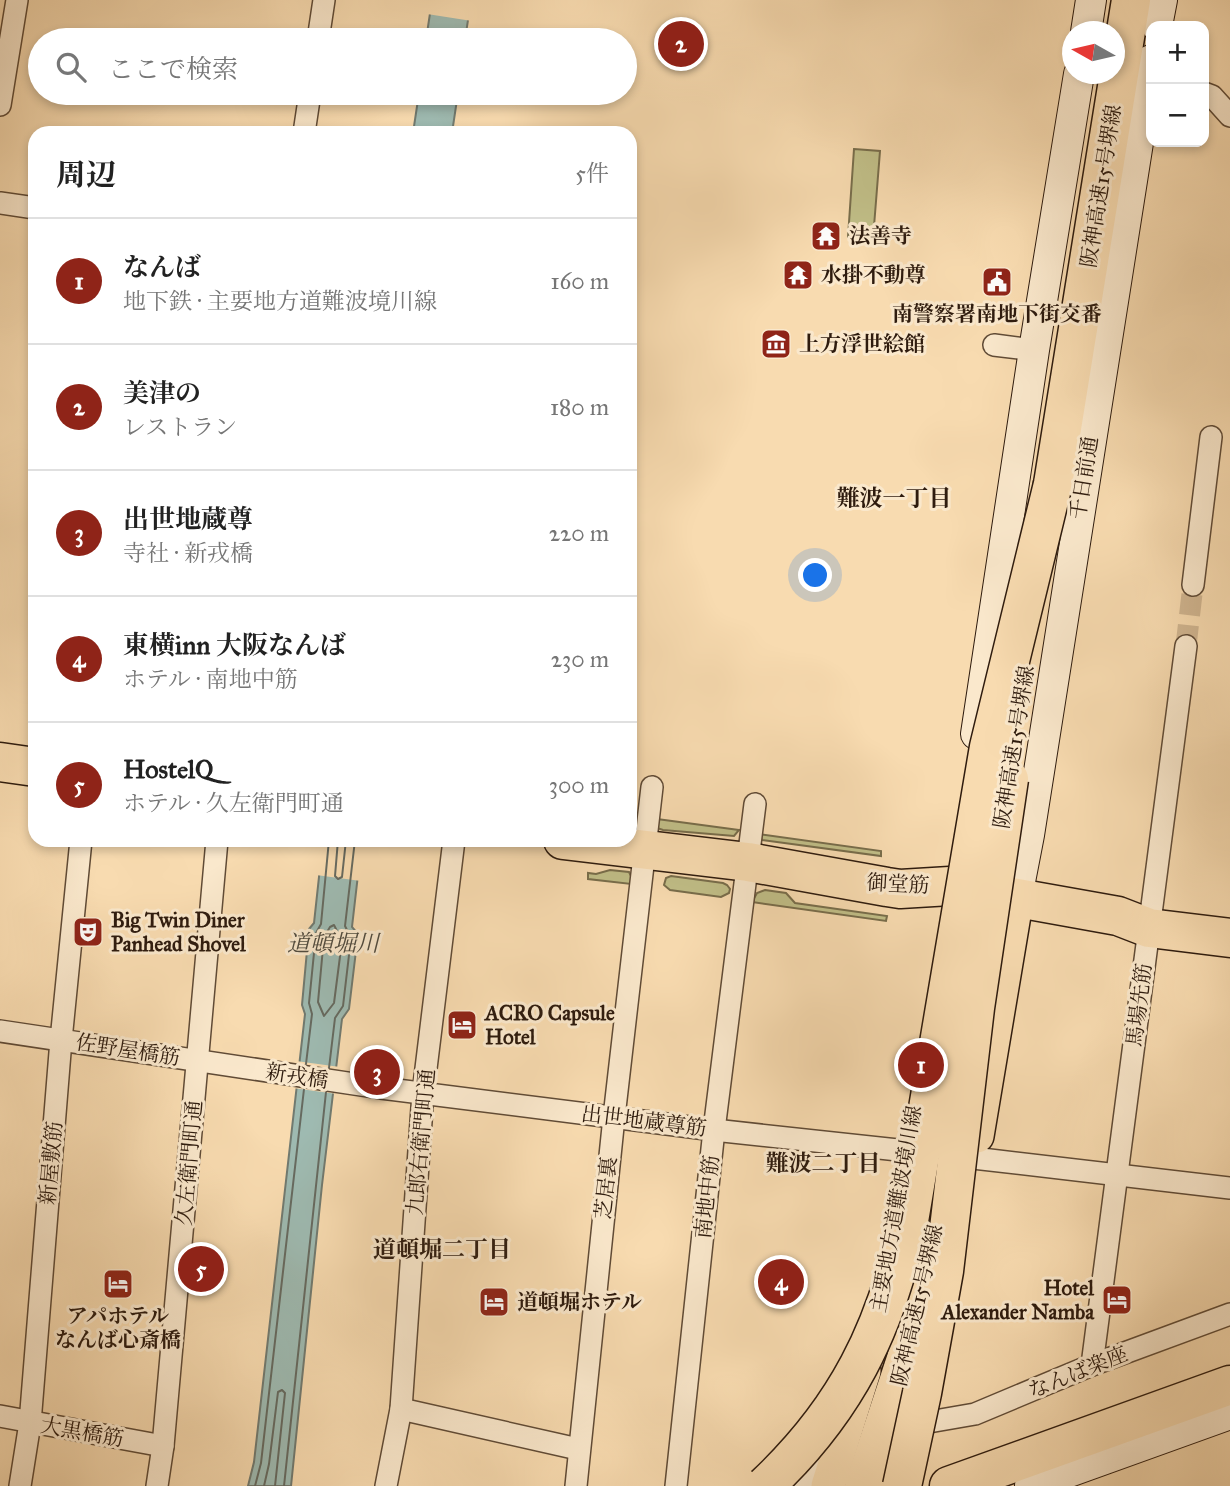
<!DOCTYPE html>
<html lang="ja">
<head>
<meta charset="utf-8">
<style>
  body { margin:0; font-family:"IM FELL Great Primer","Noto Serif JP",serif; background:#f6f6f6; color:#222 }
  .controls { position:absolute; right:21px; top:21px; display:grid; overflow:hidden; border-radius:14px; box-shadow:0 4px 10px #0003 }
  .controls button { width:63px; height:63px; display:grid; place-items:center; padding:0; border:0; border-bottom:2px solid #e0e0e0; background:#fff; color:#222; font:35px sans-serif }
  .compass { position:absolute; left:1062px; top:21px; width:63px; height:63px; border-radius:50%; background:#fff; box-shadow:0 4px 10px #0003; rotate:278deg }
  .you { position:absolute; left:816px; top:576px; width:24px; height:24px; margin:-18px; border:5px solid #fff; border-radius:50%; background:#1a73e8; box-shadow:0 0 0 10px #1a73e833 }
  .badge { display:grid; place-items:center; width:46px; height:46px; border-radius:50%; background:#8f2418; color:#fff; font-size:23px; font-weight:700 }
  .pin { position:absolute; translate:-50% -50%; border:4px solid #fff; box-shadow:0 2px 7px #0006 }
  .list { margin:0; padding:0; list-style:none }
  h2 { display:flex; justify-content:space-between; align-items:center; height:91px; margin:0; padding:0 28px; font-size:30px }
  h2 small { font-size:23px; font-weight:400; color:#767676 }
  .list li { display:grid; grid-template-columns:46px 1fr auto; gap:21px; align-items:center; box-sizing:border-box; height:126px; padding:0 28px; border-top:2px solid #e0e0e0 }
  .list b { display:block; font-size:26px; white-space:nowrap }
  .list p { margin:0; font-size:23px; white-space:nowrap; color:#767676 }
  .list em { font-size:23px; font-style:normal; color:#767676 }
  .icon { flex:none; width:38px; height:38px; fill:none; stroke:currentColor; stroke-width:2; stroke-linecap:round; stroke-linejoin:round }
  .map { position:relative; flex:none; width:1230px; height:1486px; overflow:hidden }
  .search { position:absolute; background:#fff; box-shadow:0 4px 10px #0003; left:28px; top:28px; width:609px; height:77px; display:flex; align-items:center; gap:18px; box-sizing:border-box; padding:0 24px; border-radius:38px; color:#767676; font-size:26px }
  .panel { position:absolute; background:#fff; box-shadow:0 4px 10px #0003; left:28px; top:126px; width:609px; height:721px; border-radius:21px }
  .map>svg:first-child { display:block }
  .green { fill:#c1bf88; stroke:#786d4b; stroke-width:2 }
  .water { fill:#9ebab1; stroke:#717a70; stroke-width:2 }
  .pier { fill:#f8dbb0 }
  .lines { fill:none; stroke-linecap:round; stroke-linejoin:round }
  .shore { stroke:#666a60; stroke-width:2 }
  .street-tunnel { stroke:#d0b590; stroke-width:21; stroke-dasharray:21 10; stroke-linecap:butt }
  .street-casing { stroke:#604b36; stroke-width:24 }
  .secondary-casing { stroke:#2e1b0e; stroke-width:32 }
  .primary-casing { stroke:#2e1b0e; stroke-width:36 }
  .highway-casing { stroke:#2e1b0e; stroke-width:41 }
  .street { stroke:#fae8cc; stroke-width:21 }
  .secondary { stroke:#fae8cc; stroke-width:30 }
  .primary { stroke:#f8dbb0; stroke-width:33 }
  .highway { stroke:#f8dbb0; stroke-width:38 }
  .highway-bridge-casing { stroke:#2e1b0e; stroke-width:41; stroke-linecap:butt }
  .highway-bridge { stroke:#f8dbb0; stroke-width:38 }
  .labels { text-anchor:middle; stroke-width:6; stroke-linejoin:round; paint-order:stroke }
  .street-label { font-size:21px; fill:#2e1b0e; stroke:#fae8cc }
  .poi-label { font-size:21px; font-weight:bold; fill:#2e1b0e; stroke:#fae8cc; text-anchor:start }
  .neighbourhood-label { font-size:23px; font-weight:bold; fill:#2e1b0e; stroke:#fae8cc }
  .water-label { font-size:23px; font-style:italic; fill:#504b3f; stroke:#fae8cc }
</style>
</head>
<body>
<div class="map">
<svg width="1230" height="1486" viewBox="0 0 1230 1486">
  <rect width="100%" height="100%" fill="#f8dbb0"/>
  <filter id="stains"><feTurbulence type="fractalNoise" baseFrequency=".00286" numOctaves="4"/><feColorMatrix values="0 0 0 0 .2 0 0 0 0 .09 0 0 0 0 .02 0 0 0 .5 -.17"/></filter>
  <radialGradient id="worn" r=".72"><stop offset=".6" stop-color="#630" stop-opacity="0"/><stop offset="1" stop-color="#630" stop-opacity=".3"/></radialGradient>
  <g class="green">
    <path d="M854,149L880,151L873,239L848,237Z"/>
    <path d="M657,819L739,830L734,836L663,830L657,828Z"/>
    <path d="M759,834L881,851V856L762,840Z"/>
    <path d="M610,870L629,872L631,876V884L588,879V873L596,874Z"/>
    <path d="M671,876L723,883L727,885L730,889L729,893L721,897L670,890L664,885L666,878Z"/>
    <path d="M765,890L786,893L795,903L887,916L886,921L752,902L757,893Z"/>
  </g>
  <g class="water">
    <path d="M432,0H471L465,40H426Z"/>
    <path d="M419,93H458L452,133H413Z"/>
    <path d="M323,840H362L352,927L358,934L349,1009L342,1019L322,1185L291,1486H248L254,1462L305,1014L302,1005L309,929L314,923Z"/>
  </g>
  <g class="pier">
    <path d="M429,0H474L472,21L427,14Z"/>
    <path d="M319,840H366L361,881L316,875Z"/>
    <path d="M296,1061L340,1067L337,1094L293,1088Z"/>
  </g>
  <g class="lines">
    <g class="shore">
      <path d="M338,840L335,876L338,879L342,877L346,840"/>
      <path d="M334,925L342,941L334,1003L324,1016L318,1002L324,937L330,927Z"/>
      <path d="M306,1064L312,1014L309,1003L316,933L321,924L329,840"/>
      <path d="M329,1068L335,1018L343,1006L351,938L345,926L355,840"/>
      <path d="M255,1486L261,1463L304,1089"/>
      <path d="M264,1486L269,1464L278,1392L282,1390L285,1393L275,1486"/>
      <path d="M284,1486L326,1092"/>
    </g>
    <path class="street-tunnel" d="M1186,646L1193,585"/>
    <g class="street-casing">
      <g id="street">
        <path d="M318,40L324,0"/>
        <path d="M1204,93L1212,96L1230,116"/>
        <path d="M0,105L17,0"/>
        <path d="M304,133L310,93"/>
        <path d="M0,203L35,208"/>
        <path d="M994,345L1034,350"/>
        <path d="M1193,585L1211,437"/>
        <path d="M0,1031L381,1088L714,1130L907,1151"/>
        <path d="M973,1158L1230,1188"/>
        <path d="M1092,1365L1186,646"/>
        <path d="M401,1409L578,1449"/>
        <path d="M0,1416L163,1446"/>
        <path d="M923,1423L975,1414L1092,1365L1230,1314"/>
        <path d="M20,1486L30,1423L61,1040L81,840"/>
        <path d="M157,1486L163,1446L217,840"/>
        <path d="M386,1486L401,1409L423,1093L454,840"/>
        <path d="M576,1486L614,1117L652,787"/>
        <path d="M676,1486L714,1130L755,804"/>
        <path d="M793,1486L837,1461"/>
      </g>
    </g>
    <g class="secondary-casing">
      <g id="secondary">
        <path d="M1157,26L1162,0"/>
        <path d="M1086,32L1091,0"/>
        <path d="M976,734L1034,350L1079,74"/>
        <path d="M1017,897L1029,835L1151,60"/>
        <path d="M1030,1486L1230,1414"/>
      </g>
    </g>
    <g class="primary-casing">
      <g id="primary">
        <path d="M977,1136L1017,897"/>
        <path d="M828,1486L864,1371"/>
      </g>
    </g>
    <g class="highway-casing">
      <g id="highway">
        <path d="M1053,484L1131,0"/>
        <path d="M0,762L35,767"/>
        <path d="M563,840L748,862L887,887L900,889L950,886L1118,916L1149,928L1230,938"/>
        <path d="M864,1486L906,1359L927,1272"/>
        <path d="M949,1486L1230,1385"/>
      </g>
    </g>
    <use href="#street" class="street"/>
    <use href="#secondary" class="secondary"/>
    <use href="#primary" class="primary"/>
    <use href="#highway" class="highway"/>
    <g class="highway-bridge-casing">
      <g id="highway-bridge">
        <path d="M765,1486C846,1410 886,1329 909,1221L989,747L1053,484"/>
        <path d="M902,1486L922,1393L944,1271L975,1008L1009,779"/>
      </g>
    </g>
    <use href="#highway-bridge" class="highway-bridge"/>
  </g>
  <defs>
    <g id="temple-square" transform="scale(1.575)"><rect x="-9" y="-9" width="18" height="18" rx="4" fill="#8f2418" stroke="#fae8cc"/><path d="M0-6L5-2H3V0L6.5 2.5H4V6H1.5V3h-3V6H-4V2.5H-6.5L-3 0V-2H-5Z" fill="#fff"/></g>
    <g id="civic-square" transform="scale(1.575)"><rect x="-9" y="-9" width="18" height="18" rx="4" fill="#8f2418" stroke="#fae8cc"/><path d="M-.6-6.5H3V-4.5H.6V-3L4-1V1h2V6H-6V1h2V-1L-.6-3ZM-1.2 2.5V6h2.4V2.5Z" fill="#fff"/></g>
    <g id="museum-square" transform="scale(1.575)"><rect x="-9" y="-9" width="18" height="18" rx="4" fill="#8f2418" stroke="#fae8cc"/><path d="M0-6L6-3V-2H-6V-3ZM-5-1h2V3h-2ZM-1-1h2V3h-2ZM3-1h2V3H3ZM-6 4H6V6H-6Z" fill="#fff"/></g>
    <g id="theatre-square" transform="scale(1.575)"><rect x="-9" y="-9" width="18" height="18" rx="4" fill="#8f2418" stroke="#fae8cc"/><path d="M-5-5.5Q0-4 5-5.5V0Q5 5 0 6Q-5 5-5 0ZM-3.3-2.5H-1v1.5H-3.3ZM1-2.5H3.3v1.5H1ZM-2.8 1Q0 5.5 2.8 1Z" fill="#fff"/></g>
    <g id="hotel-square" transform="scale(1.575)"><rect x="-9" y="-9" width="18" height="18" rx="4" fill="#8f2418" stroke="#fae8cc"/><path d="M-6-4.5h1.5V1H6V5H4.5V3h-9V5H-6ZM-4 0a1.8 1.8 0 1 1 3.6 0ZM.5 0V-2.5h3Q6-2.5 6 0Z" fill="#fff"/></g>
  </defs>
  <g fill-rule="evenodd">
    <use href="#temple-square" x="826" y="236"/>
    <use href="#temple-square" x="798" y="275"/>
    <use href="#civic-square" x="997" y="282"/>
    <use href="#museum-square" x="776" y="344"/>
    <use href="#theatre-square" x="88" y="932"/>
    <use href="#hotel-square" x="462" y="1025"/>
    <use href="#hotel-square" x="118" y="1284"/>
    <use href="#hotel-square" x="1117" y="1300"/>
    <use href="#hotel-square" x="494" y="1302"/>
  </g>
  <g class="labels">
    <g class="street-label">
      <text transform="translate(1101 186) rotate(-81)" y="7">阪神高速15号堺線</text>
      <text transform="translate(1084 478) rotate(-81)" y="7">千日前通</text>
      <text transform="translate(1014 747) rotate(-81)" y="7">阪神高速15号堺線</text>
      <text transform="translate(898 884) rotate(3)" y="7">御堂筋</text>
      <text transform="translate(1139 1005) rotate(-83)" y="7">馬場先筋</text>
      <text transform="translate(128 1050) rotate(9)" y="7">佐野屋橋筋</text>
      <text transform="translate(297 1076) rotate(9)" y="7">新戎橋</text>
      <text transform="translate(644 1121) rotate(7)" y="7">出世地蔵尊筋</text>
      <text transform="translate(421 1142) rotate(-85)" y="7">九郎右衛門町通</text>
      <text transform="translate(51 1163) rotate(-85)" y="7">新屋敷筋</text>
      <text transform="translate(189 1163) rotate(-85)" y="7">久左衛門町通</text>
      <text transform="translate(606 1188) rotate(-84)" y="7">芝居裏</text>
      <text transform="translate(707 1197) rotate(-84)" y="7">南地中筋</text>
      <text transform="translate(896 1209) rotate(-80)" y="7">主要地方道難波境川線</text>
      <text transform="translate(917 1305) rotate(-77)" y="7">阪神高速15号堺線</text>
      <text transform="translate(1078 1372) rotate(-22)" y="7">なんば楽座</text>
      <text transform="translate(82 1432) rotate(10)" y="7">大黒橋筋</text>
    </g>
    <g class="poi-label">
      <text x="849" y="243">法善寺</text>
      <text x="821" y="282">水掛不動尊</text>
      <text x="997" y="321" text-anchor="middle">南警察署南地下街交番</text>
      <text x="799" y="351">上方浮世絵館</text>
      <text x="111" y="927">Big Twin Diner<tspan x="111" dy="24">Panhead Shovel</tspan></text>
      <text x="485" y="1020">ACRO Capsule<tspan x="485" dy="24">Hotel</tspan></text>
      <text x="1094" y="1295" text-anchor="end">Hotel<tspan x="1094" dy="24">Alexander Namba</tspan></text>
      <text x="517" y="1309">道頓堀ホテル</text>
      <text x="118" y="1323" text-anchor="middle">アパホテル<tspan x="118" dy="24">なんば心斎橋</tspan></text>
    </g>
    <g class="neighbourhood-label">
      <text x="894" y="506">難波一丁目</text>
      <text x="823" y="1171">難波二丁目</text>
      <text x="442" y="1257">道頓堀二丁目</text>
    </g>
    <g class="water-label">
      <text x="333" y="951">道頓堀川</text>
    </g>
  </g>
  <rect width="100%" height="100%" filter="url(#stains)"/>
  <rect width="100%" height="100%" fill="url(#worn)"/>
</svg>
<div class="controls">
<button>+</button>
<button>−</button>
</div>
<svg class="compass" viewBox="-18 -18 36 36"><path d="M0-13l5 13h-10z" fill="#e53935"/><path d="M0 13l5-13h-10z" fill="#767676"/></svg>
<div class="you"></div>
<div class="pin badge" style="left:921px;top:1065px">1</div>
<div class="pin badge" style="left:681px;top:44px">2</div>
<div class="pin badge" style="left:377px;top:1072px">3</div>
<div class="pin badge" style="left:781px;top:1282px">4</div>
<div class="pin badge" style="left:201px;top:1269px">5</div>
<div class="search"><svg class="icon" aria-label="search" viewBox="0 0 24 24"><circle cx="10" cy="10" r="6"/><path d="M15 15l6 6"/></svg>ここで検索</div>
<section class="panel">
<h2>周辺<small>5件</small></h2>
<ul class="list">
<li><span class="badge">1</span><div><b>なんば</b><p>地下鉄 · 主要地方道難波境川線</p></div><em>160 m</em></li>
<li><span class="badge">2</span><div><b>美津の</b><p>レストラン</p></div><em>180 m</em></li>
<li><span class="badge">3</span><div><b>出世地蔵尊</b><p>寺社 · 新戎橋</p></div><em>220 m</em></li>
<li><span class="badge">4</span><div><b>東横inn 大阪なんば</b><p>ホテル · 南地中筋</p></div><em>230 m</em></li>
<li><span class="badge">5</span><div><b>HostelQ</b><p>ホテル · 久左衛門町通</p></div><em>300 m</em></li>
</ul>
</section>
</div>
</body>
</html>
